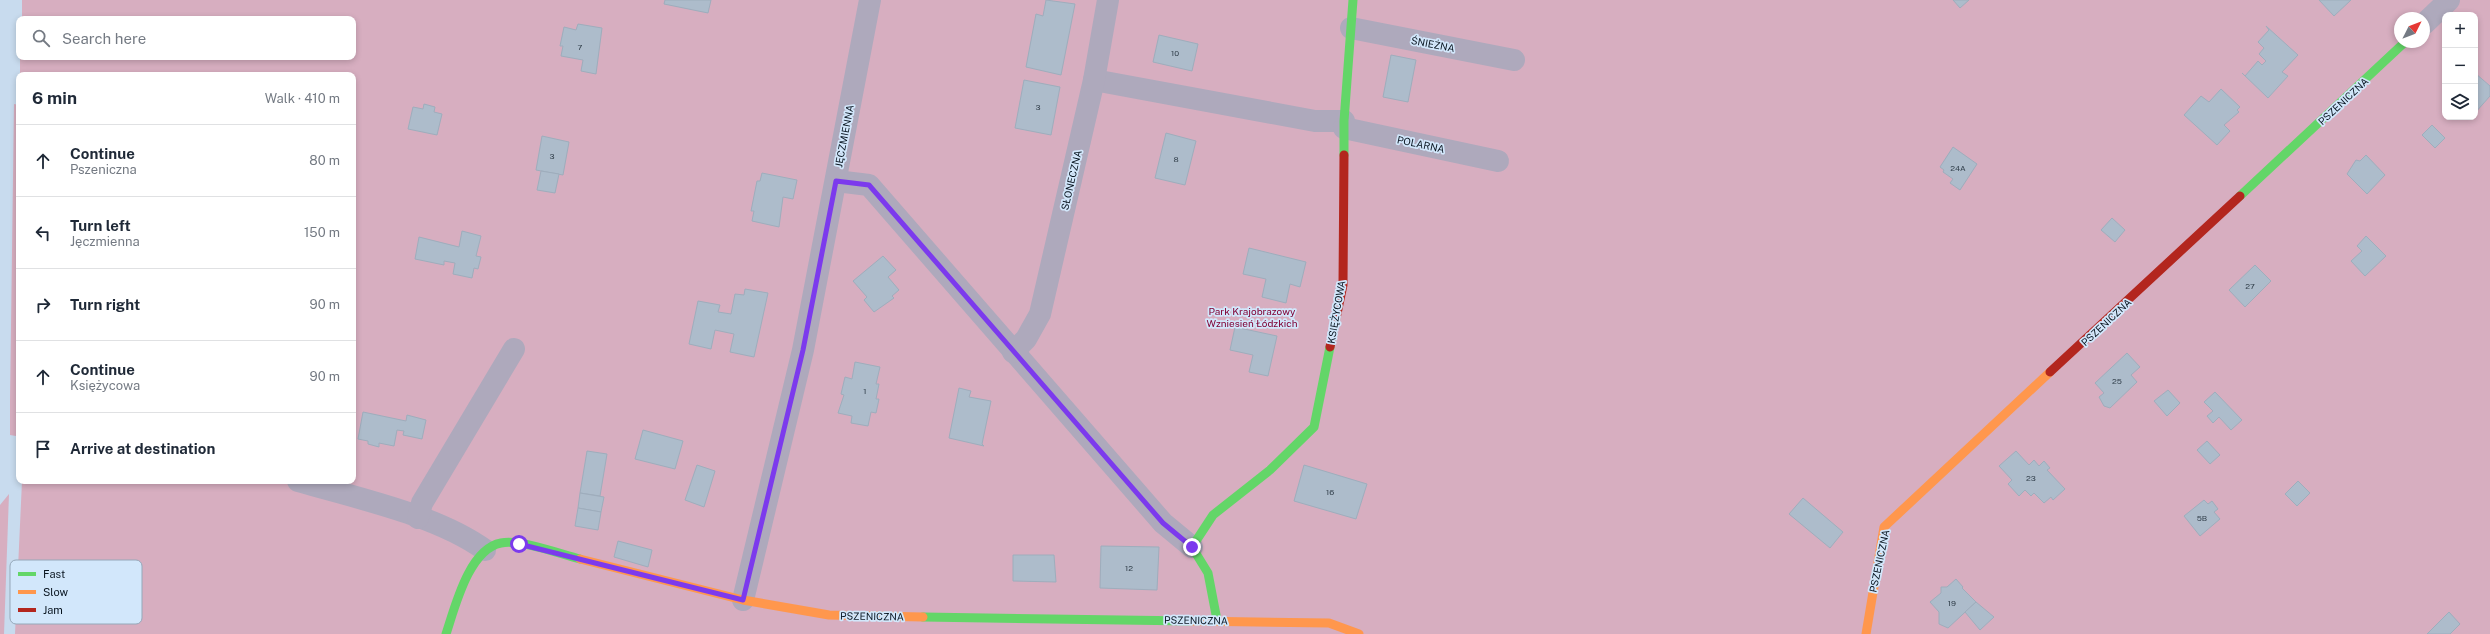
<!DOCTYPE html>
<html lang="en">
<head>
<meta charset="utf-8">
<style>
  body { margin:0; font-family:"Public Sans",sans-serif; background:#f2f2f3; color:#1f2937 }
  .controls { position:absolute; right:12px; top:12px; display:grid; overflow:hidden; border-radius:8px; box-shadow:0 2px 6px #0003 }
  .controls button { width:36px; height:36px; display:grid; place-items:center; padding:0; border:0; border-bottom:1px solid #e0e1e3; background:#fff; color:#1f2937; font:20px sans-serif }
  .compass { position:absolute; left:2394px; top:12px; width:36px; height:36px; border-radius:50%; background:#fff; box-shadow:0 2px 6px #0003; rotate:48deg }
  .stop { position:absolute; width:12px; height:12px; margin:-9px; border:3px solid #7c3aed; border-radius:50%; background:#fff }
  .stop.end { background:#7c3aed; border-color:#fff; box-shadow:0 1px 4px #0008 }
  .list { margin:0; padding:0; list-style:none }
  h2 { display:flex; justify-content:space-between; align-items:center; height:52px; margin:0; padding:0 16px; font-size:17px }
  h2 small { font-size:13px; font-weight:400; color:#747a83 }
  .list li { display:grid; grid-template-columns:26px 1fr auto; gap:12px; align-items:center; box-sizing:border-box; height:72px; padding:0 16px; border-top:1px solid #e0e1e3 }
  .list b { display:block; font-size:15px; white-space:nowrap }
  .list p { margin:0; font-size:13px; white-space:nowrap; color:#747a83 }
  .list em { font-size:13px; font-style:normal; color:#747a83 }
  .icon { flex:none; width:22px; height:22px; fill:none; stroke:currentColor; stroke-width:2; stroke-linecap:round; stroke-linejoin:round }
  .map { position:relative; flex:none; width:2490px; height:634px; overflow:hidden }
  .search { position:absolute; background:#fff; box-shadow:0 2px 6px #0003; left:16px; top:16px; width:340px; height:44px; display:flex; align-items:center; gap:10px; box-sizing:border-box; padding:0 14px; border-radius:8px; color:#747a83; font-size:15px }
  .panel { position:absolute; background:#fff; box-shadow:0 2px 6px #0003; left:16px; top:72px; width:340px; height:412px; border-radius:8px }
  .map>svg:first-child { display:block }
  .green { fill:#d7aec0; fill-rule:evenodd }
  .building { fill:#adbccb; stroke:#9eadbc }
  .lines { fill:none; stroke-linecap:round; stroke-linejoin:round }
  .street { stroke:#aea9bc; stroke-width:22 }
  .fast { stroke:#63d668; stroke-width:9 }
  .slow { stroke:#ff974d; stroke-width:9 }
  .jam { stroke:#b3261e; stroke-width:9 }
  .route { stroke:#7c3aed; stroke-width:5 }
  .labels { text-anchor:middle; stroke-width:3.5; stroke-linejoin:round; paint-order:stroke }
  .number-label { font-size:8px; fill:#313e4a }
  .street-label { font-size:10px; fill:#08141f; stroke:#d2e7fb }
  .park-label { font-size:10px; fill:#800234; stroke:#d2e7fb }
  .key { fill:#d2e7fb; stroke:#95a8b9; stroke-width:1 }
  .key-label { font-size:11px; fill:#08141f }
</style>
</head>
<body>
<div class="map">
<svg width="2490" height="634" viewBox="0 0 2490 634">
  <rect width="100%" height="100%" fill="#c8dbee"/>
  <g class="green">
    <path d="M22,0H2490V634H15L22,481H353V75H20V57H353V19H22ZM2445,15H2475V117H2445ZM2400,18H2424V42H2400Z"/>
    <path d="M19,100V451L16,436L10,435V401L14,104L19,105Z"/>
    <path d="M9,494L4,634H0V505Z"/>
  </g>
  <g class="building">
    <path d="M665,0H711L708,13L664,4Z"/>
    <path d="M1046,0L1075,4L1061,75L1026,67L1036,14L1043,16Z"/>
    <path d="M1953,0H1969L1960,8Z"/>
    <path d="M2319,0H2351L2334,16Z"/>
    <path d="M578,24L602,28L596,74L581,71L583,60L561,56L563,46H560L564,27L576,30Z"/>
    <path d="M2266,26L2298,55L2282,72L2288,76L2268,98L2242,73L2245,76L2258,61L2262,65L2266,61L2259,54L2264,48L2258,42L2269,30Z"/>
    <path d="M1159,35L1198,44L1192,71L1153,62Z"/>
    <path d="M1391,55L1416,60L1408,102L1383,97Z"/>
    <path d="M2475,73L2490,86V96L2475,113Z"/>
    <path d="M1024,80L1060,87L1051,135L1015,128Z"/>
    <path d="M2221,89L2240,107L2237,110L2239,112L2224,125L2230,131L2217,145L2184,115L2201,96L2209,102Z"/>
    <path d="M424,104L435,107L434,112L442,114L437,135L408,129L413,107L423,109Z"/>
    <path d="M2432,125L2445,138L2435,148L2422,135Z"/>
    <path d="M1166,133L1196,141L1185,185L1155,178Z"/>
    <path d="M542,136L569,142L563,175L536,170Z"/>
    <path d="M1953,147L1977,164L1960,190L1950,183L1953,179L1943,172L1944,170L1940,167Z"/>
    <path d="M2366,155L2385,175L2367,194L2347,174L2356,160L2360,161Z"/>
    <path d="M541,171L559,174L555,193L537,190Z"/>
    <path d="M762,173L797,180L793,199L783,197L779,227L752,221L754,211H751L757,181H760Z"/>
    <path d="M2112,218L2125,230L2115,242L2101,230Z"/>
    <path d="M462,231L481,236L476,256L481,257L478,269L474,268L472,278L453,274L455,263L444,261V265L415,259L419,237L459,247Z"/>
    <path d="M2366,236L2386,256L2365,276L2351,261L2362,251L2357,246Z"/>
    <path d="M1249,248L1306,262L1300,287L1290,284L1286,303L1262,297L1266,279L1243,274Z"/>
    <path d="M883,256L896,270L888,277L899,290L892,296L894,298L874,312L864,300L867,297L853,281Z"/>
    <path d="M2255,265L2271,281L2245,307L2229,290Z"/>
    <path d="M745,289L768,293L754,357L730,352L734,334L715,330L711,349L689,344L698,301L720,305L718,312L731,314L735,294L744,295Z"/>
    <path d="M1235,327L1277,336L1268,376L1249,372L1253,355L1230,350Z"/>
    <path d="M2127,353L2140,367L2131,375L2137,382L2110,408L2104,406L2099,397L2104,393L2095,383Z"/>
    <path d="M855,362L880,367L876,384H879L876,399H879L876,413L871,412L868,426L851,423L852,416L838,413L844,395L841,394L845,377L852,379Z"/>
    <path d="M959,388L971,391L969,397L991,401L982,444L984,446L949,438Z"/>
    <path d="M2168,390L2180,403L2167,416L2154,401Z"/>
    <path d="M2215,392L2242,420L2231,430L2219,417L2213,423L2207,416L2213,411L2204,402Z"/>
    <path d="M363,412L406,421L407,415L426,420L422,439L403,435L404,431L397,430L394,446L379,443V447L368,444V441L358,439Z"/>
    <path d="M643,430L683,441L675,469L635,459Z"/>
    <path d="M2207,441L2220,455L2210,464L2197,450Z"/>
    <path d="M587,451L607,454L600,496L580,493Z"/>
    <path d="M2016,451L2029,465L2034,460L2039,466L2044,461L2050,468L2047,470L2065,489L2053,500L2051,497L2044,503L2034,493L2031,496L2025,490L2019,496L2008,484L2012,480L1999,466Z"/>
    <path d="M697,465L715,471L704,507L685,500Z"/>
    <path d="M1304,465L1367,484L1356,519L1294,501Z"/>
    <path d="M2298,481L2310,493L2297,506L2285,494Z"/>
    <path d="M580,493L604,497L601,512L578,508Z"/>
    <path d="M1803,498L1843,532L1830,548L1789,514Z"/>
    <path d="M2204,500L2208,504L2212,501L2218,509L2214,512L2220,519L2200,536L2184,516Z"/>
    <path d="M578,508L601,512L598,530L575,526Z"/>
    <path d="M618,541L652,550L648,567L614,557Z"/>
    <path d="M1101,546L1159,547L1157,590L1100,588Z"/>
    <path d="M1013,555H1054L1056,582L1013,581Z"/>
    <path d="M1956,579L1963,587L1962,588L1976,602L1948,628L1939,624V612L1930,602L1941,593V587H1947Z"/>
    <path d="M1976,602L1994,617L1980,630L1965,612Z"/>
    <path d="M2449,612L2460,624L2450,634H2427Z"/>
  </g>
  <g class="lines">
    <g class="street">
      <path d="M2424,24L2449,0"/>
      <path d="M1351,28L1514,60"/>
      <path d="M1094,80L1315,121H1344"/>
      <path d="M1344,128L1498,161"/>
      <path d="M836,181L869,185L1163,523L1192,547"/>
      <path d="M1013,352L1026,339L1040,314L1094,80L1108,0"/>
      <path d="M298,481C356,498 437,515 485,550"/>
      <path d="M418,518L422,503L514,349"/>
      <path d="M743,600L803,350L870,0"/>
    </g>
    <g class="fast">
      <path d="M1344,155V121L1353,0"/>
      <path d="M2240,196L2405,42"/>
      <path d="M923,617L1191,621"/>
      <path d="M1217,620L1208,573L1192,547L1213,515L1270,470L1314,427L1330,347"/>
      <path d="M446,634C455,607 469,549 501,543C521,539 560,554 580,559"/>
    </g>
    <g class="slow">
      <path d="M580,559L743,600L829,615L923,617"/>
      <path d="M1191,621L1329,623L1359,634"/>
      <path d="M1866,634L1884,527L2050,372"/>
    </g>
    <g class="jam">
      <path d="M1330,347L1343,285L1344,155"/>
      <path d="M2050,372L2240,196"/>
    </g>
  </g>
  <g class="lines">
    <path class="route" d="M519,544L743,600L803,350L836,181L869,185L1163,523L1192,547"/>
  </g>
  <g class="labels">
    <g class="number-label">
      <text x="580" y="50">7</text>
      <text x="1175" y="56">10</text>
      <text x="1038" y="110">3</text>
      <text x="552" y="159">3</text>
      <text x="1176" y="162">8</text>
      <text x="1958" y="171">24A</text>
      <text x="2250" y="289">27</text>
      <text x="2117" y="384">25</text>
      <text x="865" y="394">1</text>
      <text x="2031" y="481">23</text>
      <text x="1330" y="495">16</text>
      <text x="2202" y="521">5B</text>
      <text x="1129" y="571">12</text>
      <text x="1952" y="606">19</text>
    </g>
    <g class="street-label">
      <text transform="translate(1433 44) rotate(11)" y="4">ŚNIEŻNA</text>
      <text transform="translate(2343 101) rotate(-43)" y="4">PSZENICZNA</text>
      <text transform="translate(844 136) rotate(-79)" y="4">JĘCZMIENNA</text>
      <text transform="translate(1421 144) rotate(12)" y="4">POLARNA</text>
      <text transform="translate(1071 180) rotate(-77)" y="4">SŁONECZNA</text>
      <text transform="translate(1336 312) rotate(-80)" y="4">KSIĘŻYCOWA</text>
      <text transform="translate(2106 322) rotate(-43)" y="4">PSZENICZNA</text>
      <text transform="translate(1879 561) rotate(-78)" y="4">PSZENICZNA</text>
      <text transform="translate(872 616) rotate(1)" y="4">PSZENICZNA</text>
      <text transform="translate(1196 620) rotate(1)" y="4">PSZENICZNA</text>
    </g>
    <g class="park-label">
      <text x="1252" y="315">Park Krajobrazowy<tspan x="1252" dy="12">Wzniesień Łódzkich</tspan></text>
    </g>
  </g>
  <rect x="10" y="560" width="132" height="64" rx="6" class="key"/>
  <rect x="18" y="572" width="18" height="4" fill="#63d668"/>
  <rect x="18" y="590" width="18" height="4" fill="#ff974d"/>
  <rect x="18" y="608" width="18" height="4" fill="#b3261e"/>
  <g class="key-label">
    <text x="43" y="578">Fast</text>
    <text x="43" y="596">Slow</text>
    <text x="43" y="614">Jam</text>
  </g>
</svg>
<div class="controls">
<button>+</button>
<button>−</button>
<button><svg class="icon" aria-label="layers" viewBox="0 0 24 24"><path d="M12 4l9 5-9 5-9-5zM3 14l9 5 9-5"/></svg></button>
</div>
<svg class="compass" viewBox="-18 -18 36 36"><path d="M0-13l5 13h-10z" fill="#e53935"/><path d="M0 13l5-13h-10z" fill="#747a83"/></svg>
<div class="stop" style="left:519px;top:544px"></div>
<div class="stop end" style="left:1192px;top:547px"></div>
<div class="search"><svg class="icon" aria-label="search" viewBox="0 0 24 24"><circle cx="10" cy="10" r="6"/><path d="M15 15l6 6"/></svg>Search here</div>
<section class="panel">
<h2>6 min<small>Walk · 410 m</small></h2>
<ul class="list">
<li><svg class="icon" aria-label="ahead" viewBox="0 0 24 24"><path d="M12 20V5M6 11l6-6 6 6"/></svg><div><b>Continue</b><p>Pszeniczna</p></div><em>80 m</em></li>
<li><svg class="icon" aria-label="left" viewBox="0 0 24 24"><path d="M17 20v-9H6M10 6l-5 5 5 5"/></svg><div><b>Turn left</b><p>Jęczmienna</p></div><em>150 m</em></li>
<li><svg class="icon" aria-label="right" viewBox="0 0 24 24"><path d="M7 20v-9h11M14 6l5 5-5 5"/></svg><div><b>Turn right</b></div><em>90 m</em></li>
<li><svg class="icon" aria-label="ahead" viewBox="0 0 24 24"><path d="M12 20V5M6 11l6-6 6 6"/></svg><div><b>Continue</b><p>Księżycowa</p></div><em>90 m</em></li>
<li><svg class="icon" aria-label="arrive" viewBox="0 0 24 24"><path d="M6 21V4h12l-3 4 3 4H6"/></svg><div><b>Arrive at destination</b></div></li>
</ul>
</section>
</div>
</body>
</html>
